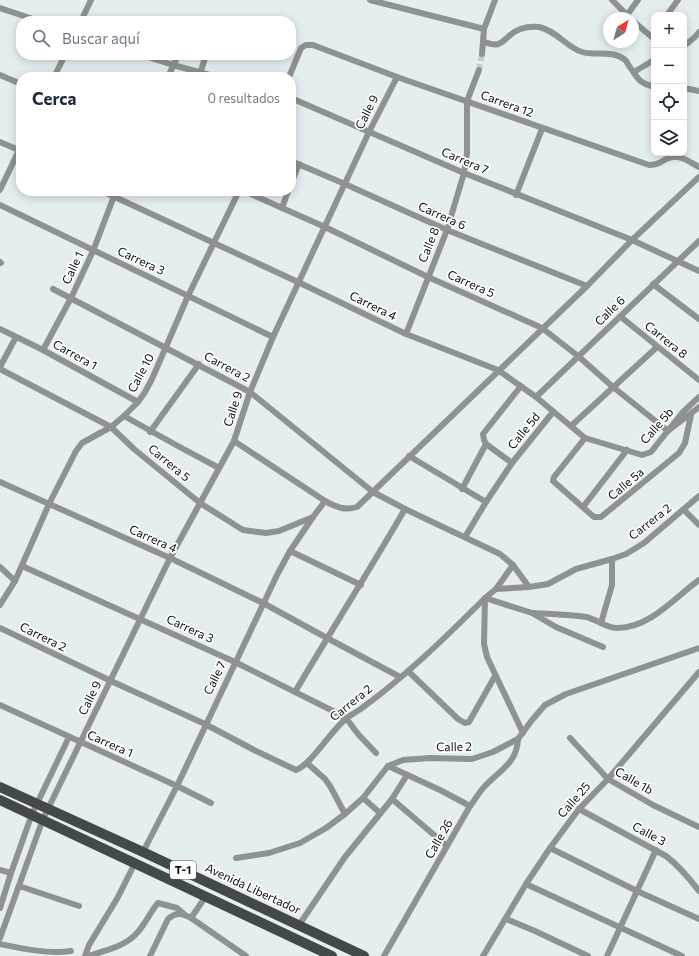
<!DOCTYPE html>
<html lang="es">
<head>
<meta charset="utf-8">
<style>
  body { margin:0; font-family:Commissioner,sans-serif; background:#f6f6f7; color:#1f2937 }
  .controls { position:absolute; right:12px; top:12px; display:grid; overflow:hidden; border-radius:8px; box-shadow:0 2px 10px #0003 }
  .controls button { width:36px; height:36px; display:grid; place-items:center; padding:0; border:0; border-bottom:1px solid #e0e1e3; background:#fff; color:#1f2937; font:20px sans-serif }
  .compass { position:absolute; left:603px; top:12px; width:36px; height:36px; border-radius:50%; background:#fff; box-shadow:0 2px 10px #0003; rotate:37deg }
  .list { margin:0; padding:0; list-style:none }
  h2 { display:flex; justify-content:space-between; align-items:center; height:52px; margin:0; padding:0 16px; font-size:17px }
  h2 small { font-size:13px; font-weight:400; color:#747a83 }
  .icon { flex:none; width:22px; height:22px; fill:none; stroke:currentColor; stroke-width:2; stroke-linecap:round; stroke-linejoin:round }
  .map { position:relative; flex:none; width:699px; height:956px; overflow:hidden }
  .search { position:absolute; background:#fff; box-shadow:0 2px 10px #0003; left:16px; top:16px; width:280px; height:44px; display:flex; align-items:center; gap:10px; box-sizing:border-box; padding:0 14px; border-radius:16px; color:#747a83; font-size:15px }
  .panel { position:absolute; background:#fff; box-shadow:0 2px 10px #0003; left:16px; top:72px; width:280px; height:124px; border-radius:16px }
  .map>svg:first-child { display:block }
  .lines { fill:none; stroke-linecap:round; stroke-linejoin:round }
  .street-tunnel { stroke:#c3ccce; stroke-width:6; stroke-dasharray:6 3; stroke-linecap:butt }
  .street { stroke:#8e9293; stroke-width:6 }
  .primary { stroke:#43494b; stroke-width:10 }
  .labels { text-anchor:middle; stroke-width:3.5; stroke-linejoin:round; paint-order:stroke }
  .shield { fill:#fff; stroke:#545657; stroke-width:1 }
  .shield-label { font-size:11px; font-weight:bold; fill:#0b0e0f }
  .street-label { font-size:12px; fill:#0b0e0f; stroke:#fff }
</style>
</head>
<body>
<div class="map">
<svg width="699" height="956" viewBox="0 0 699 956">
  <rect width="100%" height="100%" fill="#e4edf0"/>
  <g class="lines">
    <path class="street-tunnel" d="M479,70L482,54"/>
    <g class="street">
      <path d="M370,0L484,29L495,0"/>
      <path d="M612,0L630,18"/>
      <path d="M0,8L39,21"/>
      <path d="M627,15L638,0"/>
      <path d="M667,15L678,0"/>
      <path d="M81,21L91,0"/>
      <path d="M633,21L654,39"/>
      <path d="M484,42C488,43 494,46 498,44C503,43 505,39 508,37C516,29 528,26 539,27C557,31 566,47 582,52C594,56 612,50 624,59C626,60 628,64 629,66C639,79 637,82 654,87"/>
      <path d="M684,46L695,37L699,32"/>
      <path d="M482,54L484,29"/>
      <path d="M142,55L173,65L217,77"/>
      <path d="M634,72L654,60"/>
      <path d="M0,75L21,84"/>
      <path d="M54,77L65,55"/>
      <path d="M168,77L178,55"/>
      <path d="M199,77L206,55"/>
      <path d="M289,77L301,48L306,45H313L397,77L649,165C661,165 660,161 669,158C679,153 691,163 699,167"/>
      <path d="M684,88L699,91"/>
      <path d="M291,98L464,173L632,240L699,271"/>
      <path d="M0,142L21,151"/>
      <path d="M291,161L345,184L447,230L587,286"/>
      <path d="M291,184L299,164"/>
      <path d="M0,190L21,146"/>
      <path d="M102,191L298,282L406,334L498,370L536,397L585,438L642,455L651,452L682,413L699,397"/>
      <path d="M244,191L325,227L428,277L542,328L578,356L613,387L668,431L699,407"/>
      <path d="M516,195L542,129"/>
      <path d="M0,205L273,337"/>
      <path d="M282,208L288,191"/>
      <path d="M0,262L1,263"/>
      <path d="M653,284L699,319"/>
      <path d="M53,289L250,392L373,492L405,509L500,554L513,565L529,587"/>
      <path d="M621,317L699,380"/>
      <path d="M0,329L43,350L138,402"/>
      <path d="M406,334L447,230L464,173L467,153V101L479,70"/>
      <path d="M43,350L71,298L93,251L116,191"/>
      <path d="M0,367L16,337"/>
      <path d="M0,369L111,427L134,449L200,503L243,530L266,533L279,531L313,517L325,501"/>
      <path d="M536,397L699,241"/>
      <path d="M124,416L176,445L219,468"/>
      <path d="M571,426L657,347"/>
      <path d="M150,432L199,364"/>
      <path d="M585,438L554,477L553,481L594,517H601L679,453L685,443L691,415"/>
      <path d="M234,441L325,501C336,507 345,511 357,507L587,286L632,240L699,177"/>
      <path d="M409,456L486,502L512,463L553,412"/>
      <path d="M512,463L486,444L484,440L483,434L521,386"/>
      <path d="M0,482L170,558L263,603L327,638L400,677"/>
      <path d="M462,489L486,444"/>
      <path d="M583,507L627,450"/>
      <path d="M684,510L699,525"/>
      <path d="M465,537L486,502"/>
      <path d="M290,551L361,585"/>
      <path d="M22,566L235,662L335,712L346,718L358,734L376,753"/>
      <path d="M0,567L15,581"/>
      <path d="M496,589L513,565"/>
      <path d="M0,605L15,581L49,504L76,451L82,443L111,427L124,416L138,402L145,392L152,379L188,296L239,191"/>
      <path d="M534,613C551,614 569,614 586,617C597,619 607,629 618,628C651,627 674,598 699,580"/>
      <path d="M601,623L612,585V559"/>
      <path d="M0,628L111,681L205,724L256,751L296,770C312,764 331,730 347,718C351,714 357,712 362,708C406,676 446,637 485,598L496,589L529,587L548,584L576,569L612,559L626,554L644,543L699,496"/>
      <path d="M408,671L458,719L465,723L469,722L495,676"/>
      <path d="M295,692C331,631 369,571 405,509"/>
      <path d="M0,705L177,786L211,803"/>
      <path d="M523,733L487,657L484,644L485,598L532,613L556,627L603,647"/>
      <path d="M570,738L608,779L653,805L699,827"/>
      <path d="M307,763L325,779L330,786L345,814"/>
      <path d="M388,766L440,790L470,806"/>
      <path d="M363,798L380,813"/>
      <path d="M392,799L447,846"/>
      <path d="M579,809L666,856C679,866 689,878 699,891"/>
      <path d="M550,848L637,891L699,919"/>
      <path d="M143,852L177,786L277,575L290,551L313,517"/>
      <path d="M236,858L269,853L300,843L326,828L345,814L363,798L388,766L403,760L430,758L472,759L493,752L518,739L532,720L545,705L566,694L699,648"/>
      <path d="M0,870L11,873"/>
      <path d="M526,884L682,956"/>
      <path d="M19,886L79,906"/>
      <path d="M0,908L11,873L32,814L69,737"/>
      <path d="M191,918L246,956"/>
      <path d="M506,919L535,931L588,956"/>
      <path d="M299,925L345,857L392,799L407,775"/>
      <path d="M0,938L43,819L170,558L234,441L250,392L273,337L369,132L397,77"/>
      <path d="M0,944C24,949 47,954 71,951"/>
      <path d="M85,956L89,945L118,897L135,863"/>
      <path d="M88,956C104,951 124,947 136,934C145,925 150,912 158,903L177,908L185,915"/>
      <path d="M150,956L168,919C176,912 182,913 191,918L206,896"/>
      <path d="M384,956L470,806C475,800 479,792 485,786C500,770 517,763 518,739"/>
      <path d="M483,956L526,884L550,848L579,809L608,779L699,672"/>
      <path d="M607,956L656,850"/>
    </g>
    <g class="primary">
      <path d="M0,787L143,852L364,956"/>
      <path d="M0,800L332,956"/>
    </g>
  </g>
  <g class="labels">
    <rect class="shield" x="170" y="861" width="26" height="18" rx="3"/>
    <g class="shield-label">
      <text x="183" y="874">T-1</text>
    </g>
    <g class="street-label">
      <text transform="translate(507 104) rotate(20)" y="4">Carrera 12</text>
      <text transform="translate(367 112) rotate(-64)" y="4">Calle 9</text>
      <text transform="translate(465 161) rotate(23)" y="4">Carrera 7</text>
      <text transform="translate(442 216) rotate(24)" y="4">Carrera 6</text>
      <text transform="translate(429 245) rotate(-68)" y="4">Calle 8</text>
      <text transform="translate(141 261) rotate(25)" y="4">Carrera 3</text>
      <text transform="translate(73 268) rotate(-65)" y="4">Calle 1</text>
      <text transform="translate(471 284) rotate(24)" y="4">Carrera 5</text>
      <text transform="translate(373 306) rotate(26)" y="4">Carrera 4</text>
      <text transform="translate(610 311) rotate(-44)" y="4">Calle 6</text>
      <text transform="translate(666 340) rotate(39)" y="4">Carrera 8</text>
      <text transform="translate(75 355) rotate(29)" y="4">Carrera 1</text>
      <text transform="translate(227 367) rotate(28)" y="4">Carrera 2</text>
      <text transform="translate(141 373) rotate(-62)" y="4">Calle 10</text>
      <text transform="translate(233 409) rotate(-72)" y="4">Calle 9</text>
      <text transform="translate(657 426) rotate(-49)" y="4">Calle 5b</text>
      <text transform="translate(524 431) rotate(-51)" y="4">Calle 5d</text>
      <text transform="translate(169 463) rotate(40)" y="4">Carrera 5</text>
      <text transform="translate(626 484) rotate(-40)" y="4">Calle 5a</text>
      <text transform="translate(650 522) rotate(-38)" y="4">Carrera 2</text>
      <text transform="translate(153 539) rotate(24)" y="4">Carrera 4</text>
      <text transform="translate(190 629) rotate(25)" y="4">Carrera 3</text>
      <text transform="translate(43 637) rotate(26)" y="4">Carrera 2</text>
      <text transform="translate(215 678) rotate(-64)" y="4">Calle 7</text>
      <text transform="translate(90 698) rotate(-64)" y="4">Calle 9</text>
      <text transform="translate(351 703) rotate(-39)" y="4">Carrera 2</text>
      <text transform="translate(110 744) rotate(24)" y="4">Carrera 1</text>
      <text transform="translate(454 747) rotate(-1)" y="4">Calle 2</text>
      <text transform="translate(634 781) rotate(30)" y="4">Calle 1b</text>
      <text transform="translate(574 800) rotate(-49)" y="4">Calle 25</text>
      <text transform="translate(649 834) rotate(28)" y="4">Calle 3</text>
      <text transform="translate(439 839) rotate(-60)" y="4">Calle 26</text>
      <text transform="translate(253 889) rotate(25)" y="4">Avenida Libertador</text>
    </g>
  </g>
</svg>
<div class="controls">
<button>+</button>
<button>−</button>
<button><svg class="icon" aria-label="locate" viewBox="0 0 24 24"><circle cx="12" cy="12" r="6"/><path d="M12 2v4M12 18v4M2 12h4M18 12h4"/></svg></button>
<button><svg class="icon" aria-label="layers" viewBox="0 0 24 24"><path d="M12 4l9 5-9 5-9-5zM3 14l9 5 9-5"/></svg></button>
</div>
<svg class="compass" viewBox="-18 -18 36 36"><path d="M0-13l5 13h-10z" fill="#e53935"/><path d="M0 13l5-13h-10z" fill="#747a83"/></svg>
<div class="search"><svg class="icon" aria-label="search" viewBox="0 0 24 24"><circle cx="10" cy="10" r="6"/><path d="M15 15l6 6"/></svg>Buscar aquí</div>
<section class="panel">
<h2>Cerca<small>0 resultados</small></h2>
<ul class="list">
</ul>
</section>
</div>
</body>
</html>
